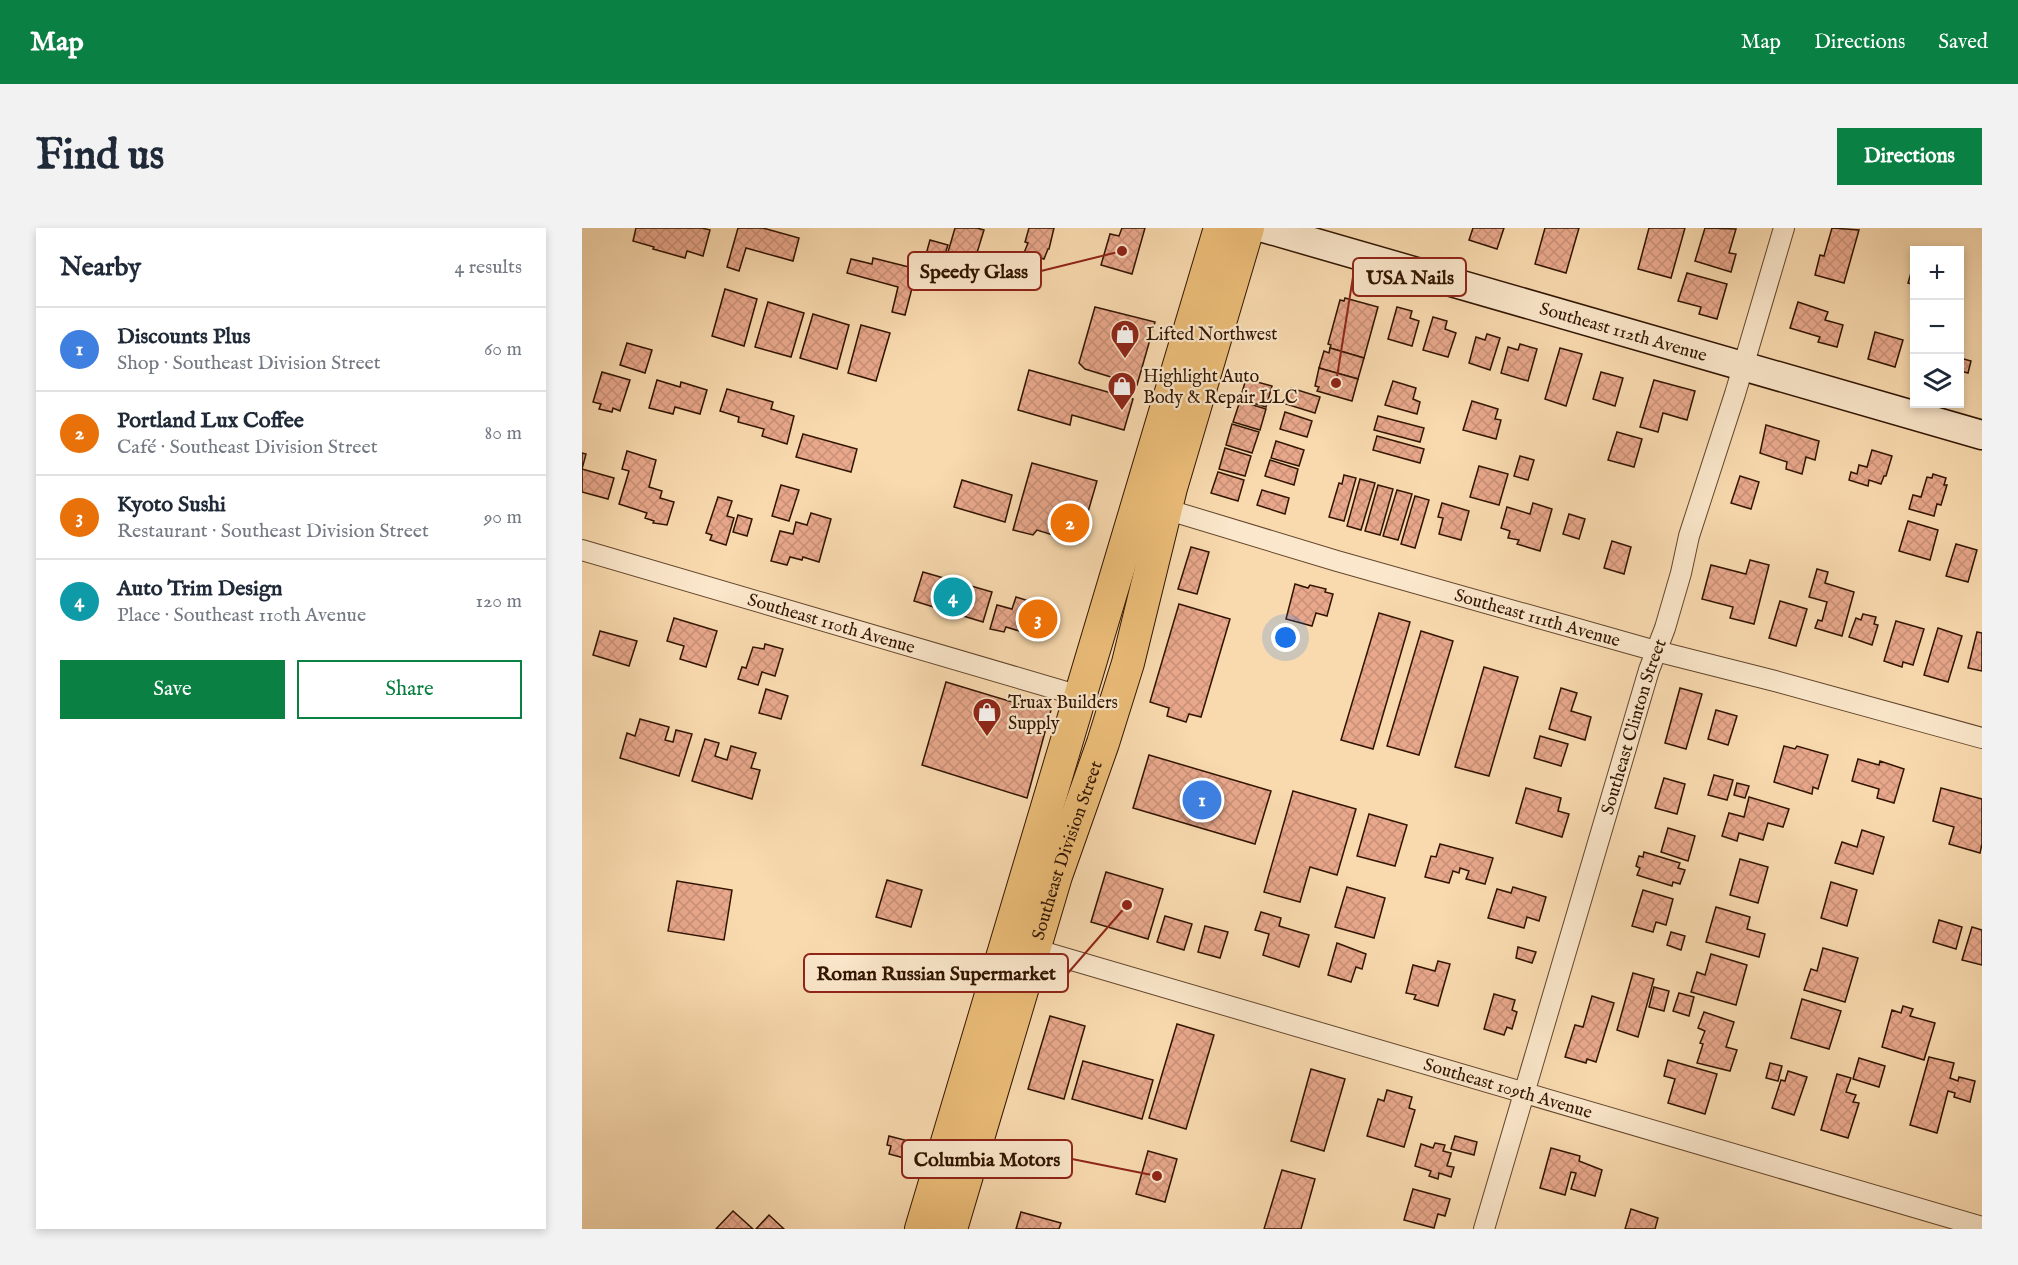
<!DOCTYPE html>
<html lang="en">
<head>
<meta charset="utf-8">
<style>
  body { margin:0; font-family:"IM FELL English",serif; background:#f2f2f3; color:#1f2937 }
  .controls { position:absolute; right:18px; top:18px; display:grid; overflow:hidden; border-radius:0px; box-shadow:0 3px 9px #0003 }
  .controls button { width:54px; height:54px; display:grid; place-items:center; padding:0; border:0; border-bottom:2px solid #e0e1e3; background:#fff; color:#1f2937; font:30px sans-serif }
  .you { position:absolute; left:704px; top:410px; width:21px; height:21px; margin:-15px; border:4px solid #fff; border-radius:50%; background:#1a73e8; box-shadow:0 0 0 9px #1a73e833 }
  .badge { display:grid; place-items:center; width:39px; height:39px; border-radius:50%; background:#0b8043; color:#fff; font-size:20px; font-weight:700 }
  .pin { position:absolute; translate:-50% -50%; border:3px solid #fff; box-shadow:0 2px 6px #0006 }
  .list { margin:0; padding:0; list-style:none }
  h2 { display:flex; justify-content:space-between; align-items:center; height:78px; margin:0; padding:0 24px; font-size:26px }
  h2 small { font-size:20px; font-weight:400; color:#747a83 }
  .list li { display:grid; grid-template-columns:39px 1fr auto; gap:18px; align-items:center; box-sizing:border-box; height:84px; padding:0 24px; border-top:2px solid #e0e1e3 }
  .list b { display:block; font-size:22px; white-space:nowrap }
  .list p { margin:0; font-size:20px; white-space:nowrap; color:#747a83 }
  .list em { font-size:20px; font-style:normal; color:#747a83 }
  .actions { display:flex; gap:12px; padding:18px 24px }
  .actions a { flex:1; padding:14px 0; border:2px solid #0b8043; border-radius:0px; text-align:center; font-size:21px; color:#0b8043 }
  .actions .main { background:#0b8043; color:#fff }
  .icon { flex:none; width:33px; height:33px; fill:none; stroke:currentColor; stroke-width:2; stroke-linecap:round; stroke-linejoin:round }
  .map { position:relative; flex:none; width:1400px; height:1001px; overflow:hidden; border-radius:0px }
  header { display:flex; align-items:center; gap:36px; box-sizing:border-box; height:84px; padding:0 30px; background:#0b8043; color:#fff }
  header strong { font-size:28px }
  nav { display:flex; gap:33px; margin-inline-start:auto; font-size:21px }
  .intro { display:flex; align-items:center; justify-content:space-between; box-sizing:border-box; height:144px; padding:0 36px }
  h1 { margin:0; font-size:42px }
  .button { padding:15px 27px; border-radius:0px; background:#0b8043; color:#fff; font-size:21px; font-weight:700 }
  main { display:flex; gap:36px; padding:0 36px }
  aside { flex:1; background:#fff; border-radius:0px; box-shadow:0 3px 9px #0003 }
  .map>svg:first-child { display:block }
  .building { fill:url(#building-cross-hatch); stroke:#311400; stroke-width:1.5 }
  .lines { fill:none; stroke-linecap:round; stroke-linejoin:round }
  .minor-casing { stroke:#63462c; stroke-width:22 }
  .secondary-casing { stroke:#311400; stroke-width:31 }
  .primary-casing { stroke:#311400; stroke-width:34 }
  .minor { stroke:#fbe7cb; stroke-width:20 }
  .secondary { stroke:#fbe7cb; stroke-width:28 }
  .primary { stroke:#ecbd78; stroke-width:32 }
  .labels { text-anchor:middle; stroke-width:4.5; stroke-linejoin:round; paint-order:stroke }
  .street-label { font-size:18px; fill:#311400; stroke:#fbe7cb }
  .poi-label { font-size:18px; fill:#311400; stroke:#fbe7cb; text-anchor:start }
  .leader { fill:none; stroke:#8f2418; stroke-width:2 }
  .callout-dot { fill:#8f2418; stroke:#fbe7cb; stroke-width:2 }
  .callout { fill:#fbe7cb; stroke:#8f2418; stroke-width:2 }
  .callout-label { font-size:20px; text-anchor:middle; font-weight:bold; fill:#311400 }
</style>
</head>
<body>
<header>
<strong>Map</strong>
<nav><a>Map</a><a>Directions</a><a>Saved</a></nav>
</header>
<div class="intro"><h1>Find us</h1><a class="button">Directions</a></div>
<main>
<aside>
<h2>Nearby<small>4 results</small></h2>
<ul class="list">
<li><span class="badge" style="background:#3f7fe0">1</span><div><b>Discounts Plus</b><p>Shop · Southeast Division Street</p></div><em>60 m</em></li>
<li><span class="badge" style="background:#e8710a">2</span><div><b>Portland Lux Coffee</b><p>Café · Southeast Division Street</p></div><em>80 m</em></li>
<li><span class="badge" style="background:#e8710a">3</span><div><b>Kyoto Sushi</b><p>Restaurant · Southeast Division Street</p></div><em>90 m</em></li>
<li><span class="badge" style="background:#0f9aa8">4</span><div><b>Auto Trim Design</b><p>Place · Southeast 110th Avenue</p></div><em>120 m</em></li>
</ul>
<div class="actions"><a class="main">Save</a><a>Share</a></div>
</aside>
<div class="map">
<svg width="1400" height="1001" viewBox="0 0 1400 1001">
  <defs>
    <pattern id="building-cross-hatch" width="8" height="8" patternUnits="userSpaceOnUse" patternTransform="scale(1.5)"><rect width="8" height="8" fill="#e9a88c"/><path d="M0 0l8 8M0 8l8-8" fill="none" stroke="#c89077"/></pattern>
  </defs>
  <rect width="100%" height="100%" fill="#f9daaf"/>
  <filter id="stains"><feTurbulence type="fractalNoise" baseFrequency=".00333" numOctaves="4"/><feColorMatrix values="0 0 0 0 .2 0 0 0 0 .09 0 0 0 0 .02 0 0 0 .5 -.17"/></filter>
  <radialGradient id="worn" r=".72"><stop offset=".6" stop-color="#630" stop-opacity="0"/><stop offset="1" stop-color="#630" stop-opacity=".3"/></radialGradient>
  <g class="building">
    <path d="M54,0H120L128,2L121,28L105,23L103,30L71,21L72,19L51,13Z"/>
    <path d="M156,0H181L217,10L211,33L164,20L157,43L145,39Z"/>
    <path d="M373,0H395L402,2L394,28L380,24L377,35L364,31Z"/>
    <path d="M447,0H472L467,21H466L462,31L442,25L446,15L443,14Z"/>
    <path d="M540,0H563L550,46L519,37L528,6L537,8Z"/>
    <path d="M891,0H922L915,21L887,12Z"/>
    <path d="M963,0H997L984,45L953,36Z"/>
    <path d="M1067,0H1103L1089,50L1056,41Z"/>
    <path d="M1123,0L1154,1L1147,25L1154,26L1149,44L1113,33Z"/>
    <path d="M1250,0L1277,2L1262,55L1233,47L1238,27L1242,28Z"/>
    <path d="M348,12L366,17L360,35L343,30Z"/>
    <path d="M291,30L335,41L323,87L310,84L316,59L265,45L269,31L290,36Z"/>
    <path d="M1331,38L1332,39V57L1326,55Z"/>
    <path d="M1105,45L1145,56L1135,91L1117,86L1119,79L1096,73Z"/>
    <path d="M143,61L175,71L162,118L130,108Z"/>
    <path d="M763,70L796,79L782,130L748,120L749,117L746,116L758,72L762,73Z"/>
    <path d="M186,74L222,85L209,129L173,119Z"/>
    <path d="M1216,74L1246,84L1243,92L1261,97L1255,119L1236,114L1238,109L1208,100Z"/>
    <path d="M513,79L573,94L555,157L503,141L497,135Z"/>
    <path d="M815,79L830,83L828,90L837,93L830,118L806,111Z"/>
    <path d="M231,86L267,97L255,141L218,130Z"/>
    <path d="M851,89L865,93L863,101L874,105L866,129L841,122Z"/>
    <path d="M279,97L308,105L294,153L266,145Z"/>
    <path d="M1293,104L1321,112L1313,139L1286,131Z"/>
    <path d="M905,106L918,110L908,142L887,135L894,109L903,112Z"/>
    <path d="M45,115L70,122L63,145L38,137Z"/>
    <path d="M938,116L955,121L946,153L919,145L926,119L936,122Z"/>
    <path d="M748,120L782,130L776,151L737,140L742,123L747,125Z"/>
    <path d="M978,120L1000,126L984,178L963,171Z"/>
    <path d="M1378,130L1389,133L1386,145L1379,143L1378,147Z"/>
    <path d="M737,140L776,151L770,173L735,163L737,159L733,158Z"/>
    <path d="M447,142L551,171L542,202L490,187L488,197L436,182Z"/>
    <path d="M20,144L48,152L38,183L31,180L30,184L17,181L19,176L11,174Z"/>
    <path d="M1019,144L1041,150L1033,178L1011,171Z"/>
    <path d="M664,151L690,158L684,179L658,171Z"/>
    <path d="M75,152L98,159L99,154L125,162L118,186L93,179L91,186L67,180Z"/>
    <path d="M1072,152L1113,163L1105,192L1081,185L1076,204L1058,199Z"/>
    <path d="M811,153L834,160L831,171L838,174L835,186L803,177Z"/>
    <path d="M709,160L738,169L733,185L704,176Z"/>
    <path d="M145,161L191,174L189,181L212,188L205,216L180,208L182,201L156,194L157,189L138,183Z"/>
    <path d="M658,173L684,181L678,202L651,194Z"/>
    <path d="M890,173L916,181L913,191L919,192L914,211L881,202Z"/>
    <path d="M703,184L730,193L725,209L698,201Z"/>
    <path d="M796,188L842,200L838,214L792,202Z"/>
    <path d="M650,196L677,204L670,225L644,217Z"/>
    <path d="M1184,197L1237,213L1233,232L1224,229L1220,246L1204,241L1205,234L1178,225Z"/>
    <path d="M1035,204L1060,211L1052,239L1026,232Z"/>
    <path d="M221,206L275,221L269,244L214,229Z"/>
    <path d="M795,208L842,221L838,235L791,222Z"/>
    <path d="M694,213L722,222L717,238L689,230Z"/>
    <path d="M643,220L669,228L663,248L637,241Z"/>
    <path d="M1290,222L1310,228L1304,248H1302L1299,256L1287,252L1286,258L1267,252L1269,244L1275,246L1277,237L1285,239Z"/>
    <path d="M45,223L74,232L67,259L80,263L78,270L92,274L85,297L71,295L72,293L63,290L65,285L37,276L47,243L40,241Z"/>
    <path d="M0,225L4,226L0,241L32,250L26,271L0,264Z"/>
    <path d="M938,228L952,232L946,252L932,248Z"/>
    <path d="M688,232L716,241L712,257L683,248Z"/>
    <path d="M450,235L515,253L497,315L455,302L451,307L431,302Z"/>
    <path d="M897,238L926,246L917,277L888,269Z"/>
    <path d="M636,244L662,252L656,273L629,265Z"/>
    <path d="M1351,246L1364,250L1362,257H1365L1359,277L1355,276L1352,288L1327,281L1331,267L1339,269L1345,249L1350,250Z"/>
    <path d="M762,247L774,250L762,293L747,289L757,255L760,256Z"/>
    <path d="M1158,248L1177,254L1169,281L1149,275Z"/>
    <path d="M778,251L793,255L779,302L765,298Z"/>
    <path d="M380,252L430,267L423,294L372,279Z"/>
    <path d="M199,257L217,262L207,293L190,288Z"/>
    <path d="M796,257L811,261L798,307L783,303Z"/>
    <path d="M680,262L707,270L703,286L675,277Z"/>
    <path d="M815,262L830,266L816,312L801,308Z"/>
    <path d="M833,268L847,272L833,320L819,316Z"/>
    <path d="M136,269L150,273L145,288L152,290L144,317L128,312L130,307L124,305Z"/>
    <path d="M860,275L887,283L879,312L857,306L861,290L856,289Z"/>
    <path d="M951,275L970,281L958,323L935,316L937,312L926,310L928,303L919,300L925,279L948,286Z"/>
    <path d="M229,285L249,291L237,334L221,329L220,332L208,329L205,337L189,333L198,303L211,306L214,294L225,297Z"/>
    <path d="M987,286L1003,291L997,311L981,306Z"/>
    <path d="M156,287L170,291L165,308L151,304Z"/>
    <path d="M1326,293L1356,302L1348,332L1317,323Z"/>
    <path d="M1030,313L1049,319L1042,346L1022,340Z"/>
    <path d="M1374,316L1395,322L1386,354L1364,348Z"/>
    <path d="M609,319L627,324L615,366L596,361Z"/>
    <path d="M1168,332L1187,337L1172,396L1148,390L1151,379L1120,371L1129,337L1164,346Z"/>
    <path d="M1235,341L1246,344L1243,355L1272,364L1260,408L1233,400L1236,392L1240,393L1245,374L1227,369Z"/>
    <path d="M341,344L410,364L401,394L332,373Z"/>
    <path d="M713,356L726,360L728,357L744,361L743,364L751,366L745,388L734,385L730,398L704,391Z"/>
    <path d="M434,369L466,379L457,409L424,399L422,404L408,401L415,377L430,381Z"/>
    <path d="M1198,373L1225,381L1214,418L1187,410Z"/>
    <path d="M597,376L648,391L619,489L607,486L604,494L585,488L587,480L568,474Z"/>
    <path d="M797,385L828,394L791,521L759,512Z"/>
    <path d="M1281,386L1294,389L1292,396L1296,397L1290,417L1267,409L1274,390L1279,392Z"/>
    <path d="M92,390L135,403L124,439L98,431L102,418L85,413Z"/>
    <path d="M1314,393L1342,401L1331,437L1321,434L1320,439L1302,433Z"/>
    <path d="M1356,400L1380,408L1366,454L1342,447Z"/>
    <path d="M18,403L55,413L47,438L11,427Z"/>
    <path d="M839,403L871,413L837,527L805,518Z"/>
    <path d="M1395,404L1400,405V443L1386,440Z"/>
    <path d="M183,416L201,421L193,448L180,444L176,457L156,451L160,439L164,440L171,419L182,421Z"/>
    <path d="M902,439L936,449L907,548L873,539Z"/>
    <path d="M364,454L440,477L441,473L469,482L445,570L340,537Z"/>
    <path d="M979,460L995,465L989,483L1009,489L1003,512L967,501Z"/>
    <path d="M1098,460L1120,466L1104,521L1083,515Z"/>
    <path d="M184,461L206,468L199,491L177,485Z"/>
    <path d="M1134,482L1155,488L1146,517L1126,511Z"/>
    <path d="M58,491L87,499L83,512L91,514L94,502L110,506L97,548L38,530L45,505L53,508Z"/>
    <path d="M958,508L986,516L979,538L952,530Z"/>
    <path d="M123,511L137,515L133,528L145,532L149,518L174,525L169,540L178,542L170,571L110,553Z"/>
    <path d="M1202,518L1213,521L1215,518L1246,527L1236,561L1231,559L1230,566L1192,554Z"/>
    <path d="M567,527L689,563L673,616L551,580Z"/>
    <path d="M1276,531L1297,537L1298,533L1322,541L1312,575L1295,570L1297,561L1270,553Z"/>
    <path d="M1132,547L1151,552L1145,572L1126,567Z"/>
    <path d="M1082,550L1103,556L1095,586L1073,580Z"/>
    <path d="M1155,555L1167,558L1163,570L1152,567Z"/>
    <path d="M944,560L979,570L976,583L987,586L980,609L934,595Z"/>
    <path d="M1359,560L1400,571V616L1398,625L1367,616L1372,599L1351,593Z"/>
    <path d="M711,563L774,581L755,647L728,639L718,674L682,664Z"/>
    <path d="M1167,569L1207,581L1201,599L1186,595L1181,612L1157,605L1155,613L1140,608L1147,585L1162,589Z"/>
    <path d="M787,586L825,597L813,638L775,628Z"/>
    <path d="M1086,600L1113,608L1106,633L1079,624Z"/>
    <path d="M1280,602L1302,609L1291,646L1253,635L1260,614L1275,619Z"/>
    <path d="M858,616L911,630L903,656L884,651L887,643L878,640L877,645L871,643L867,655L843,649L849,628L854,629Z"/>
    <path d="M1062,624L1098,635L1096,640L1103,642L1098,656L1091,654L1090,658L1055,647L1058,640L1054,638L1057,628L1061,629Z"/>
    <path d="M1158,631L1186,639L1176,675L1148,667Z"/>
    <path d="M524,644L581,661L566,711L509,694Z"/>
    <path d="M305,652L340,662L329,699L294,689Z"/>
    <path d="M95,653L150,662L142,712L86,703Z"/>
    <path d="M1249,654L1275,662L1265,698L1239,690Z"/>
    <path d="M765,659L803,670L792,710L753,699Z"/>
    <path d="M931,659L964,669L957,693L945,689L942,700L906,690L915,661L929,665Z"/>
    <path d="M1061,662L1091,671L1084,697L1074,694L1071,704L1050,698Z"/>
    <path d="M1134,679L1168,689L1165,701L1183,706L1177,729L1124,714Z"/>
    <path d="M679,684L699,690L697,698L727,707L717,739L681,727L687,706L673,702Z"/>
    <path d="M583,688L610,696L602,722L575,714Z"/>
    <path d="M1357,692L1380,699L1374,721L1351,714Z"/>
    <path d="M623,698L646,704L638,730L616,724Z"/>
    <path d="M1390,699L1400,702V737L1380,732Z"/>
    <path d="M1089,704L1103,708L1099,722L1085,717Z"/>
    <path d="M755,715L784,726L780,741L774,739L769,754L746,747Z"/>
    <path d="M936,719L954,724L950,735L934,730Z"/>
    <path d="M1241,720L1276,730L1263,774L1222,762L1229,741L1235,743Z"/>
    <path d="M1129,726L1165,737L1154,777L1109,764L1115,744L1123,747Z"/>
    <path d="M856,733L868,736L856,778L832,771L834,767L824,765L831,737L853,743Z"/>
    <path d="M1051,745L1072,751L1056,809L1035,802Z"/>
    <path d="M1072,759L1087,763L1082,783L1067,779Z"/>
    <path d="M1097,765L1112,769L1107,788L1091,783Z"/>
    <path d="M912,766L933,772L930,782L935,784L930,801L925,799L922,807L902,801Z"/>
    <path d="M1010,768L1032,775L1014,834L1005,831L1004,835L983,829L993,797L1001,799Z"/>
    <path d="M1220,771L1259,783L1247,821L1209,810Z"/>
    <path d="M1321,778L1331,781L1328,788L1353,795L1342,832L1300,819L1310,782L1319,785Z"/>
    <path d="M1122,784L1152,794L1144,819L1155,822L1148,843L1115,835L1121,816L1118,815L1123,803L1116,800Z"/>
    <path d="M468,788L503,798L482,871L446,861Z"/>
    <path d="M595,796L632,807L604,901L567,890Z"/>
    <path d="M1347,829L1372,835L1368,850L1376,853L1377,849L1393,853L1388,874L1372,869L1373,865L1366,863L1355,905L1328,897Z"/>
    <path d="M1277,830L1303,838L1297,859L1271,851Z"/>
    <path d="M1086,832L1135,846L1123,886L1086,875L1093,851L1082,848Z"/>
    <path d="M501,833L571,852L560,891L490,871Z"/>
    <path d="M1188,835L1200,838L1196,853L1184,850Z"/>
    <path d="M729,841L763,851L742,923L709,913Z"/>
    <path d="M1206,843L1225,849L1212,887L1190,880L1199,852L1203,853Z"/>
    <path d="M1255,846L1269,850L1264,864L1274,867L1271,874L1277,875L1266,910L1239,902Z"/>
    <path d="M805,862L830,869L827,880L833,882L822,919L785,908L796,871L802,873Z"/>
    <path d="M307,908L330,914L326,931L307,926L309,918L305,917Z"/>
    <path d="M873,908L895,914L892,927L869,921Z"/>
    <path d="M853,915L863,917L861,923L869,925L865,938L872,939L869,949L857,945L856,951L847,948L849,943L833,938L839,916L851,920Z"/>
    <path d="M969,920L998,928L997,933L1020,942L1013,968L989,961L994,945L989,944L983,967L958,960Z"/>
    <path d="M566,923L595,931L583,974L554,966Z"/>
    <path d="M700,942L733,951L719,1001H682Z"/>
    <path d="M831,961L868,971L863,988L856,986L852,1000L822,992Z"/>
    <path d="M1049,981L1076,990L1073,1001H1043Z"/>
    <path d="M151,983L171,1001H134Z"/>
    <path d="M439,984L479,995L477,1001H434Z"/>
    <path d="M187,987L202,1001H174Z"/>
  </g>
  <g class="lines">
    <g class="minor-casing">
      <g id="minor">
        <path id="s1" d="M583,281L755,333L1074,423L1193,453L1400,510"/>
        <path id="s2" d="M0,322L498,468"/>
        <path id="s3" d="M452,721L1400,999"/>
        <path id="s4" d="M902,1001L1067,442L1083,400L1099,345L1107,308L1153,166L1202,0"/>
      </g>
    </g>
    <g class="secondary-casing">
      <g id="secondary">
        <path id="s5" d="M682,0L1400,207"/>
      </g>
    </g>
    <g class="primary-casing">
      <g id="primary">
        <path d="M339,1001L638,0"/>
        <path id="s6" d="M369,1001L474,648L521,515L546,435L589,260L666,0"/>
      </g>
    </g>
    <use href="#minor" class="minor"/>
    <use href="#secondary" class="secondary"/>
    <use href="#primary" class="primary"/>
  </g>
  <defs>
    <g id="shop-pin" transform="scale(1.5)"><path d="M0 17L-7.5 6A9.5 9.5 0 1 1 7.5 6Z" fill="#8f2418" stroke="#fbe7cb"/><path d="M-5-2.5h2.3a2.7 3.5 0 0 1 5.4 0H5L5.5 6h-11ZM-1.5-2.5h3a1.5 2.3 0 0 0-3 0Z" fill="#fff"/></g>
  </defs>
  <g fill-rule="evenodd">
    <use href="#shop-pin" x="543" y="106"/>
    <use href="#shop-pin" x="540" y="158"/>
    <use href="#shop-pin" x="405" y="484"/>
  </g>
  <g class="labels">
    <g class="street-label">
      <text dy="6" stroke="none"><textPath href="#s5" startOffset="374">Southeast 112th Avenue</textPath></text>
      <text dy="6" stroke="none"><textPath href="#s1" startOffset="388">Southeast 111th Avenue</textPath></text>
      <text dy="6" stroke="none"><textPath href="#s2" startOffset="260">Southeast 110th Avenue</textPath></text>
      <text dy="6" stroke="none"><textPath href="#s4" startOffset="524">Southeast Clinton Street</textPath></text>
      <text dy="6" stroke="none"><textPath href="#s6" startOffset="396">Southeast Division Street</textPath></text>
      <text dy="6" stroke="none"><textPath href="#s3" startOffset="494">Southeast 109th Avenue</textPath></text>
    </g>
    <g class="poi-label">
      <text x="564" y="112">Lifted Northwest</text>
      <text x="561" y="154">Highlight Auto<tspan x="561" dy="21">Body &amp; Repair LLC</tspan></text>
      <text x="426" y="480">Truax Builders<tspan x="426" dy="21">Supply</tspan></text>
    </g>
  </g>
  <path class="leader" d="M540 23L459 43M754 155L771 49M545 677L486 745M575 948L490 931"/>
  <g class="callout-dot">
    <circle cx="540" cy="23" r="6"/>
    <circle cx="754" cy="155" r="6"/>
    <circle cx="545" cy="677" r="6"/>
    <circle cx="575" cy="948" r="6"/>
  </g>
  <g class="callout">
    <rect x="326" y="24" width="133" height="38" rx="6"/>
    <rect x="771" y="30" width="113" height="38" rx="6"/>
    <rect x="222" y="726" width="264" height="38" rx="6"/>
    <rect x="320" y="912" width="170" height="38" rx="6"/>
  </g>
  <g class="callout-label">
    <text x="392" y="50">Speedy Glass</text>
    <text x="828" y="56">USA Nails</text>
    <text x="354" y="752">Roman Russian Supermarket</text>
    <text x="405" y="938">Columbia Motors</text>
  </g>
  <rect width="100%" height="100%" filter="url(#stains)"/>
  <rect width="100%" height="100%" fill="url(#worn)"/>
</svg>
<div class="controls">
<button>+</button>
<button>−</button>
<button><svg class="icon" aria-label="layers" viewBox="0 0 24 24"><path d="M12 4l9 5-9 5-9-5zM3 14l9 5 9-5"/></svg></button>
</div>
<div class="you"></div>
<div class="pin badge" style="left:620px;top:572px;background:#3f7fe0">1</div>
<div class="pin badge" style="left:488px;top:295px;background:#e8710a">2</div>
<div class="pin badge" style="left:456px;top:391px;background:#e8710a">3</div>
<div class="pin badge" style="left:371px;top:369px;background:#0f9aa8">4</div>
</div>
</main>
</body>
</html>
